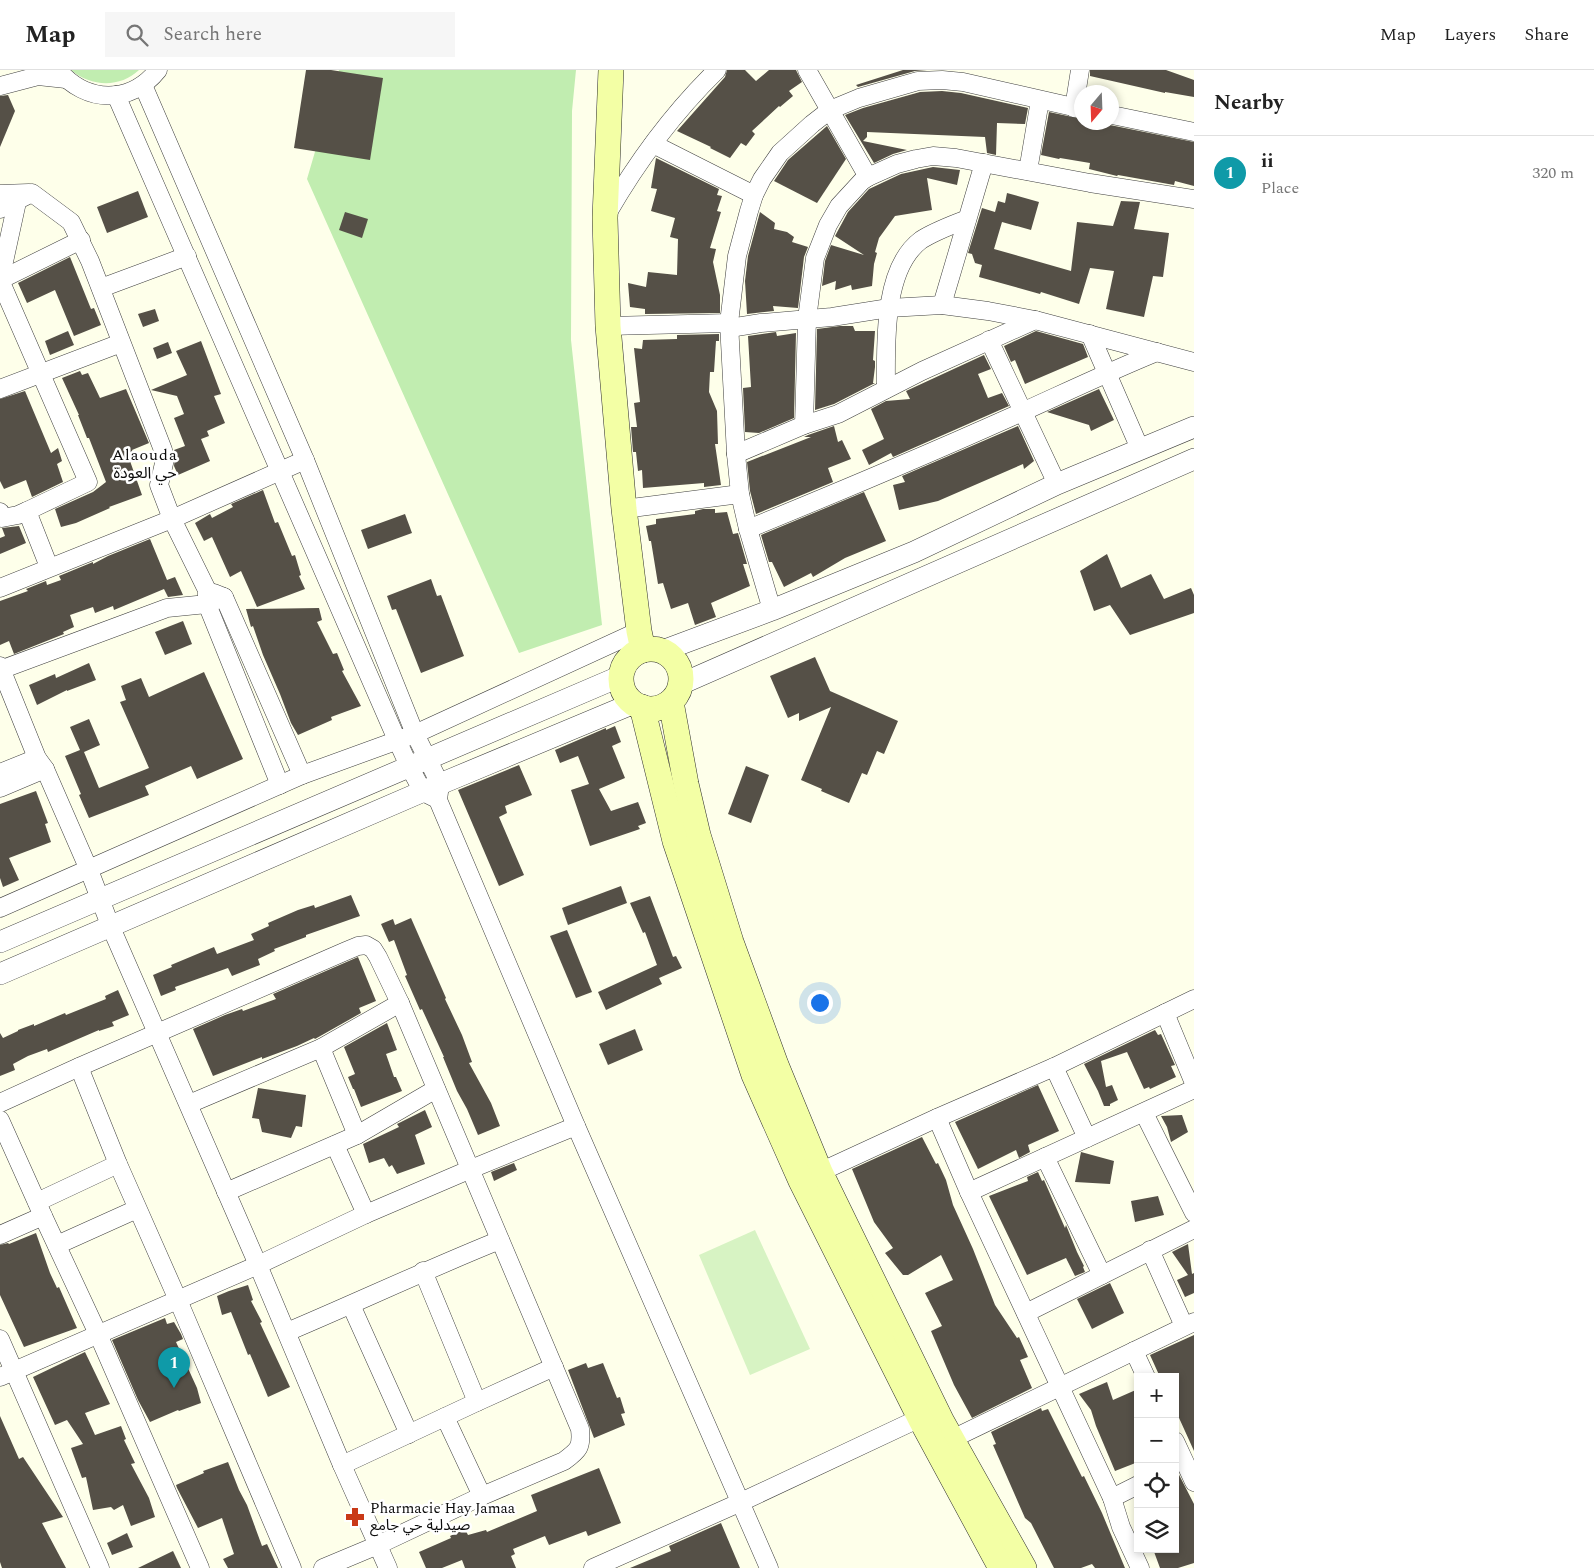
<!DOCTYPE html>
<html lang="en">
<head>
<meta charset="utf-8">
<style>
  body { margin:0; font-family:Spectral,"Noto Sans Arabic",serif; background:#f6f6f6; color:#222 }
  .controls { position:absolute; right:15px; bottom:15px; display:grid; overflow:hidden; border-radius:0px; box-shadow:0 2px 8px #0003 }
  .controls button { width:45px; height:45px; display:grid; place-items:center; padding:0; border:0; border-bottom:1px solid #e0e0e0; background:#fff; color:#222; font:25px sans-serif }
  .compass { position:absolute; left:1074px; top:15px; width:45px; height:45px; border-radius:50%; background:#fff; box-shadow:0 2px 8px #0003; rotate:199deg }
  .you { position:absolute; left:819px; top:932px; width:18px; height:18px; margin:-12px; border:4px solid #fff; border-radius:50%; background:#1a73e8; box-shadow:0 0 0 8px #1a73e833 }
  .badge { display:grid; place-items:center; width:32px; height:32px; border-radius:50%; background:#db2777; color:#fff; font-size:16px; font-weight:700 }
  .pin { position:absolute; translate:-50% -41px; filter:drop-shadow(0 1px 2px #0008) }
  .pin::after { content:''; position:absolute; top:26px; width:18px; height:15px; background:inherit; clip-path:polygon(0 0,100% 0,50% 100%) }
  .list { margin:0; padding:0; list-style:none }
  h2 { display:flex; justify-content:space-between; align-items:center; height:65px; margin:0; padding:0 20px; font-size:21px }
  h2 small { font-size:16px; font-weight:400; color:#767676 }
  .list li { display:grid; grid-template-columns:32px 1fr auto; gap:15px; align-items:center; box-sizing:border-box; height:75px; padding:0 20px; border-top:1px solid #e0e0e0 }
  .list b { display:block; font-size:19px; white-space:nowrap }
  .list p { margin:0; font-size:16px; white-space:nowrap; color:#767676 }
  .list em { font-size:16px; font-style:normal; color:#767676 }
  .icon { flex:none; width:28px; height:28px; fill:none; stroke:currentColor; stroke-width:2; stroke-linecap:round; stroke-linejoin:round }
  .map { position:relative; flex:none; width:1194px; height:1498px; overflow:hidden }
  header { display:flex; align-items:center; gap:30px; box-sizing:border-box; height:70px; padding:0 25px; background:#fff; border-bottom:1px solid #e0e0e0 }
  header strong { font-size:24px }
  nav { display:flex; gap:28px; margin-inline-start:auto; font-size:18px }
  .search { width:350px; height:45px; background:#f6f6f6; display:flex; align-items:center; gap:12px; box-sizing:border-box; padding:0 18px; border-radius:0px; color:#767676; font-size:19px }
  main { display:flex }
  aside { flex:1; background:#fff }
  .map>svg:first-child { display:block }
  .green { fill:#c1edb0 }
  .pitch { fill:#d7f3c3 }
  .building { fill:#555047 }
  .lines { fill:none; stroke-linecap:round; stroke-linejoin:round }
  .minor-casing { stroke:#3f3f3f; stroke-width:19 }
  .tertiary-casing { stroke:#3f3f3f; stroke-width:22 }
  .secondary-casing { stroke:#2e2e2e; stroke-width:26 }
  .minor { stroke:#fff; stroke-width:18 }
  .tertiary { stroke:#fff; stroke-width:21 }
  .secondary { stroke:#f3ffa5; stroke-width:25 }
  .labels { text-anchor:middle; stroke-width:5; stroke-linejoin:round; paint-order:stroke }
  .poi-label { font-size:15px; fill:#0c0c0c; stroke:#fff; text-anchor:start }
  .neighbourhood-label { font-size:16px; letter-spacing:1px; fill:#0c0c0c; stroke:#fff }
</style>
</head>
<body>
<header>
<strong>Map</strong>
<div class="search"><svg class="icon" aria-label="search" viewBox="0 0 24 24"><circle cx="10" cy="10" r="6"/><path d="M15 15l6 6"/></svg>Search here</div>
<nav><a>Map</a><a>Layers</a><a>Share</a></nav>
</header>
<main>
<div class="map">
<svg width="1194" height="1498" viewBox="0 0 1194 1498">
  <rect width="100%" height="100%" fill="#feffea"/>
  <g class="green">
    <path d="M71,0H139C120,18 91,17 71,0Z"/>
    <path d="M339,0H576L572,41L571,270L602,555L519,583L307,109Z"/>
  </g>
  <path class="pitch" d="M755,1160L810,1279L750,1305L699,1185Z"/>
  <g class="building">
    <path d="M306,0H331L383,8L370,90L294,78Z"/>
    <path d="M727,0H745L756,11L769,0H796L802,12L789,21L793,26L780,37L779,36L752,61L755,64L746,76L741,73L730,88L710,78L711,77L677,61L725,7Z"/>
    <path d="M903,0H927L915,1L858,17L856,15Z"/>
    <path d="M1090,0H1166L1194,10V27L1165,22V23L1090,6Z"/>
    <path d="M942,21L961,23L1028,38L1025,54L997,53L996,85L987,83L985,67L867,62V67L863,71L907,80L893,84L874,93L845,45L863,38L920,22Z"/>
    <path d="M8,25L15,41L0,77V26Z"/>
    <path d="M1049,42L1082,49V52H1105L1110,55L1194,72V116L1175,111L1174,115L1118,105L1117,106L1089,99L1090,93L1060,88L1059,89L1041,85Z"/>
    <path d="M827,56L846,89L817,133L774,111L788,90Z"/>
    <path d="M656,88L719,119L717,125L722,126L717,141L721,142L710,178L716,179L713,192L720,225V243L645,244V239L630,237L628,213L646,217L648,202L677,205L678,169L670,167L675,148L651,141L657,119L651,118Z"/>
    <path d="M933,97L960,100L957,115L927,108L932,140L895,146L879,168L875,182L877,183L874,194L872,216L852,220L851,215L835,220L836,211L822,216L825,191L831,175L864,185L835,166L848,142L869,119L901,104Z"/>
    <path d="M138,121L148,147L107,163L97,137Z"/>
    <path d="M1007,123L1039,132L1031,160L1002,152L994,179L1071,201L1077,152L1113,156L1121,131L1140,132L1134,159L1169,163L1163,207L1153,206L1144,247L1106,239L1114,201L1090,198L1079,234L1041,222L1040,224L979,207L982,195L975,193L972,184L968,183L982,138L995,142L998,131L1005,133Z"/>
    <path d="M345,142L368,149L362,168L339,160Z"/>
    <path d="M760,142L775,153L774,159L787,162L794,167L792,172L808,177L804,187L798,238L773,236L774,241L747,244L745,211L748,186Z"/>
    <path d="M70,187L91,239L94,238L101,255L74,266L55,220L27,233L18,213Z"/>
    <path d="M155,239L159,251L143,257L138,244Z"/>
    <path d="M840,256H853L855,261H875L873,290L875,291V297L873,313H875L834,334L815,340L817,259Z"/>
    <path d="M68,261L74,275L50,285L45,271Z"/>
    <path d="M1036,261L1083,274L1088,287L1025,314L1015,290L1011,292L1004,276Z"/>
    <path d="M776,262L777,266L796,263L794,348L759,363L745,362L743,318L751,317L748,266Z"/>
    <path d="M719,264V271H716L714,302H710L709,322L717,341L718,374H715L721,415L704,417V413L643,418L642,400L638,401L636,382H633L631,357H637L634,333L640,332L634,278L642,279L643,270L677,269V265Z"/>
    <path d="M201,271L221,324L214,326L225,353L207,361L209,366L201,369L210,391L178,405L174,396L175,387L174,380L185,376L174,348L184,344L177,326L151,320L187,305L176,281Z"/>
    <path d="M168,272L172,283L157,289L153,278Z"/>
    <path d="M984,285L991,299L978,304L988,328L1002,323L1009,336L893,387L891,383L869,395L862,380L884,369L871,339L886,331L910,329L906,321Z"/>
    <path d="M80,301L82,305L88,303L100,328L126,319L149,373L132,380L135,389L130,391L142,425L109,437L110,438L76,453L61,457L55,439L93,422L106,412L89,368H87L78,345H79L62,308Z"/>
    <path d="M1099,319L1114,350L1091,361L1089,355L1047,342Z"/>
    <path d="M25,321L51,383L58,378L62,391L57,394L63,412L32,427L26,410L4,419L0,411V329Z"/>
    <path d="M834,356L838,372L842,370L851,389L828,398L833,412L756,444L750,421L747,392L811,367H804L808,365Z"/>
    <path d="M1018,356L1034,391L1024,399L1023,394L938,431L899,440L893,415L905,412L902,406Z"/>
    <path d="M263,420L275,453L278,452L292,486L295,485L301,505L299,506L305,519L257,537L241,501L230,507L212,467L204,471L195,453L210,444L212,448L233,437L231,434Z"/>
    <path d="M864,422L886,471L845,488L813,507L811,503L784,517L772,492H769L761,465Z"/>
    <path d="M703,439H715V443L727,442L733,464L738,463L747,494H743L750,516L711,533L716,547L695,555L688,533L671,539L663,513L658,514L651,471H649L646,456L656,454V449L695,444V441Z"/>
    <path d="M405,444L412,463L368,479L361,460Z"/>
    <path d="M19,456L26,473L0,484V468L5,466L2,458Z"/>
    <path d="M150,469L167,510L175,507L183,525L168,527L164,519L114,540L113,536L95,543L93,537L70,545L74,557L63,562L64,564L14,584L9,571L0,575V531L28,521L26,519L46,511L47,515L61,510L59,506L93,492V494L108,486Z"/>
    <path d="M1107,484L1121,518L1151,504L1164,529L1191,518L1194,525V543L1130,565L1110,535L1094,541L1080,501Z"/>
    <path d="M431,509L437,526L441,525L464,586L421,603L396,539L392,540L387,526Z"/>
    <path d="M319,538L322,550L317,552L333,584L337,583L344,600L342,601L361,636L331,647L332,650L298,665L291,653L280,624L263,585L253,556L251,557L246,539Z"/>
    <path d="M183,551L192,574L165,585L155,562Z"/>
    <path d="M815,587L830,621L898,651L884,684L877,681L867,705L862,703L849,733L821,721L822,719L801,710L831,637L799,651V643L788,648L770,606Z"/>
    <path d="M89,593L96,610L67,621V620L37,635L29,615L55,604L56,608Z"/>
    <path d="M204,602L243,689L197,709L191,696L145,716L149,725L89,748L79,725L81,724L65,686L80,680L70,657L89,649L100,675L84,682L99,718L149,698L120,632L126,630L121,616L141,608L149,627Z"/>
    <path d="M615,656L621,672L612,676L625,708L599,719L611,741L638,732L646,753L638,756L640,759L590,776L571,720L589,714L578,686L560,693L555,680L606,658V660Z"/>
    <path d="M519,695L532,725L505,736L507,743L499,747L524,805L499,816L458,720Z"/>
    <path d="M746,696L769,705L751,753L728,744Z"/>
    <path d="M36,721L48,753L45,754L51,772L9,788L19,810L3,817L0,808V734Z"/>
    <path d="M621,816L627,833L568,855L562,838Z"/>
    <path d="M351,825L360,846L306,865V867L274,879L275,881L258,889L260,895L247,900L232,906L228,898L175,917L176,920L161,926L153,905L172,897L171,895L214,877L217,884L254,870L251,864L269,856L268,853L298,840L314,835L315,838Z"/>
    <path d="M650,826L673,887L676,886L682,898L659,908L662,914L606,940L598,922L657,895L645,862L643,863L630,833Z"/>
    <path d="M411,848L446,928L445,929L462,965L472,992L469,993L491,1033L500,1056L478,1065L467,1039L457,1021L443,987H444L422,939L420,940L405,906L407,905L394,870L389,872L381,854L393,849L395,855Z"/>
    <path d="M567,860L592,922L576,928L550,866Z"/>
    <path d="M358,887L376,931L359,938L361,943L315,969L314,968L297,976L262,989V987L213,1006L193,959L225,945L242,939L243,941L276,929L273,924Z"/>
    <path d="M118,920L129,945L112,952L114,956L99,961V960L48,982L47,979L28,986L13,994L15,1000L0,1006V963L3,968L18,961V960L34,954V956L65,943L66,945L106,929L105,926Z"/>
    <path d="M387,953L397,980L386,984L394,1007H396L402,1021L361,1037L354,1019H353L348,1007L355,1004L344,977Z"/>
    <path d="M635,959L643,980L608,995L599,974Z"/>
    <path d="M1155,960L1158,965L1161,964L1175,995L1171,996L1176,1007L1150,1019L1149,1017L1144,1019L1127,982L1101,991L1106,1017L1112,1015L1118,1030L1110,1034V1036H1104L1098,1021L1084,994Z"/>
    <path d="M1038,1015L1059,1061L1028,1075L1030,1082L1019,1088L1016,1080L978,1099L955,1052Z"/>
    <path d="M258,1018L306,1025L302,1057L296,1056L291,1068L262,1062L259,1049L252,1048Z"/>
    <path d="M425,1040L432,1057L415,1065L425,1094L397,1104L392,1095L389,1097L384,1088L369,1093L363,1074L399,1057L397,1054Z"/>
    <path d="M1182,1045L1188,1062L1171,1072L1167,1057L1161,1046Z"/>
    <path d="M922,1067L936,1094L938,1093L946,1110L953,1135L973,1179L995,1235L1017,1268L1019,1267L1028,1287L1020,1290L1032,1318L972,1348L954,1315L931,1261L942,1256L925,1223L953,1210L941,1185L908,1205H903L885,1183L893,1178L874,1152L852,1099Z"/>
    <path d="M1081,1082L1114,1091L1110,1114L1075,1112Z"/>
    <path d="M514,1093L517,1100L494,1111L491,1102Z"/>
    <path d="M1038,1102L1042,1111L1044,1110L1065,1158L1066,1155L1077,1182L1084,1196L1083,1197L1085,1202L1075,1206L1066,1188L1027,1205L989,1126L1028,1111L1027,1107Z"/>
    <path d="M1158,1126L1164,1145L1135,1152L1131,1131Z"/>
    <path d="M36,1163L50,1203L57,1218L59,1217L77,1258L24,1277L0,1225V1175L8,1173L9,1174Z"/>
    <path d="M1188,1174L1192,1204L1194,1203V1223L1185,1227L1177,1210L1188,1205L1172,1182Z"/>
    <path d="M1110,1213L1124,1243L1092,1259L1077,1229Z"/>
    <path d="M248,1215L253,1230L251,1231L262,1252L260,1253L290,1317L268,1327L250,1284L248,1285L231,1242L222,1245L217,1226L229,1221Z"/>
    <path d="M165,1248L167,1254L174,1252L181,1264L183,1269L176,1272L197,1318L201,1333L179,1341L178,1340L150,1352L138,1330L112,1270Z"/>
    <path d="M1194,1265V1381L1175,1339V1307H1160L1150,1285Z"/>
    <path d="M85,1282L110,1334L85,1343L95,1365L121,1356L126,1369L124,1370L135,1393L131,1394L149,1428L155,1447L131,1456L123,1435L114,1440L111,1437L93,1440L86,1407L82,1408L71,1378L83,1374L67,1350L55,1355L33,1307Z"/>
    <path d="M586,1293L588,1298L603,1293L617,1328L620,1327L625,1343L621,1344L625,1355L594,1368L568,1300Z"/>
    <path d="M1107,1312L1113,1330L1138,1319V1392L1115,1401L1096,1356L1091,1340L1079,1324Z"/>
    <path d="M1041,1338L1042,1341L1048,1339L1082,1407L1084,1406L1102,1443L1125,1498H1095L1092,1494L1081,1498H1054L1031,1453L1025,1448L993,1375L996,1374L991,1362Z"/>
    <path d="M0,1346L19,1389L23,1387L63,1447L42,1453L66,1498H2L0,1492Z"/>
    <path d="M228,1392L239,1420L247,1435L262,1476L267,1474L278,1498H228L223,1489L234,1484L222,1448L198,1458L177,1418L176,1415L204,1403L203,1401Z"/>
    <path d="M1175,1397L1194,1434V1493L1178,1498H1160L1153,1479H1175Z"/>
    <path d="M599,1398L621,1453L588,1466L586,1461L549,1475L545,1466L513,1479L515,1484L511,1486L516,1498H465L462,1490L442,1498H426L419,1482L451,1468L450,1466L465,1459L468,1465L486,1460L487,1462L537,1441L531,1425Z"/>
    <path d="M721,1453L740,1498H630L671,1481L669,1476Z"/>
    <path d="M127,1463L133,1477L112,1485L107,1473Z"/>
    <path d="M173,1481L181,1498H138Z"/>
  </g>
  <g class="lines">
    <g class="minor-casing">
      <g id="minor">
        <path d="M58,0C86,33 130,35 158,0"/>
        <path d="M807,0L868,107"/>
        <path d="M143,15L305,390L415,664L440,714L438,730L576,1056L769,1498"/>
        <path d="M0,16L38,6L66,9"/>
        <path d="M116,25L397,670L409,696L423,722L433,727"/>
        <path d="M1074,38L1080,0"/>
        <path d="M1112,45L1194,62"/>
        <path d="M653,74L754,125"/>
        <path d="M1028,101L1040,30"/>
        <path d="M0,124L29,123"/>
        <path d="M17,132L0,210L88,412L27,441"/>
        <path d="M0,139L32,123L71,152L90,191L163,380L165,389L159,415L172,449L207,520V534L280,715"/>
        <path d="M607,144C637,92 674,42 717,0"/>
        <path d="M0,210L81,170"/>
        <path d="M101,218L187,186"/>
        <path d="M942,235L984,93"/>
        <path d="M608,256L729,253L736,257L761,253L832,247L889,238L942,235L988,241L1035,250L1194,292"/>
        <path d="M1090,264L1140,379"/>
        <path d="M989,270L1057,414"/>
        <path d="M0,319L121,273"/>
        <path d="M886,319C886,276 882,199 921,170C935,161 952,155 967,149"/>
        <path d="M804,355L807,249L815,188L828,155L839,136L862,111L868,107L897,94L916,89L933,86L956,88L1090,113L1194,129"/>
        <path d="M736,384L804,355L838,344L922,301L1035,250"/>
        <path d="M624,439L740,424"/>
        <path d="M0,442L2,448L18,445L27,441L49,497"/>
        <path d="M748,459C836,423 924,386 1011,347C1060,325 1108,302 1157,282"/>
        <path d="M0,518L172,449L305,390"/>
        <path d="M214,523L224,527L302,705"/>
        <path d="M772,540L748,459L740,424L736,384L729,253L737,186L749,141L754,125L762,109L780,83L812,54L830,40L859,28L918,11L942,10L963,12L1082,39"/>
        <path d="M0,596L37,688L45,699L89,800L110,855L258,1195L342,1395L388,1498"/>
        <path d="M0,600L167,538L207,534L224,527"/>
        <path d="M0,703L37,688"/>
        <path d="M0,718L45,699"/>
        <path d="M0,838L302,705L415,664L639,561"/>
        <path d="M1165,943L1194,1013"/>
        <path d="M321,978L357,1065"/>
        <path d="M79,997L118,1094L178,1230L292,1498"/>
        <path d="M1054,997L1087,1068"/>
        <path d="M0,1033L79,997L346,881L358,876L366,875L373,879L378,887L400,933L580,1359C582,1377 579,1380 564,1391L482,1426L378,1475L323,1498"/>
        <path d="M189,1034L321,978L400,933"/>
        <path d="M1144,1043L1194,1143"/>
        <path d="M937,1048L969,1122L1112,1428L1121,1457L1140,1498"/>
        <path d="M0,1050L43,1146L98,1264L200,1498"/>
        <path d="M335,1075L366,1144"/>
        <path d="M1045,1087L1102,1205"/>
        <path d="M820,1102L937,1048L1054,997L1194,929"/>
        <path d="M226,1122L357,1065L436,1019"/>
        <path d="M969,1122L1194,1019"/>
        <path d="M37,1132L118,1094"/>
        <path d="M0,1165L43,1146"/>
        <path d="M57,1175L137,1139"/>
        <path d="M1150,1180L1184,1256"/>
        <path d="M423,1201L477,1332"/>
        <path d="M351,1235L409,1364"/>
        <path d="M1026,1243L1194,1159"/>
        <path d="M287,1262C358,1232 428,1199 500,1170"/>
        <path d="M0,1269L100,1498"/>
        <path d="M1134,1281L1146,1307"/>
        <path d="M0,1307L258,1195L366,1144L471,1099L576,1056"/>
        <path d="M445,1347L482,1426"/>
        <path d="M952,1369L1194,1252"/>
        <path d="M1175,1371L1194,1412"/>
        <path d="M342,1395L477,1332L554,1297"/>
        <path d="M1112,1428L1138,1415"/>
        <path d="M593,1498L741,1432L920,1348"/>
      </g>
    </g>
    <g class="tertiary-casing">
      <g id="tertiary">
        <path d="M662,581L772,540L914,482L1057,414L1194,357"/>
        <path d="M681,614L1194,389"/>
        <path d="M0,872L621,606"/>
        <path d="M0,904L440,714L634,633"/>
      </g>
    </g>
    <g class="secondary-casing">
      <g id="secondary">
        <path d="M611,0L605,148L608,256L624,439L639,561L643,580"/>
        <circle cx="651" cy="609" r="30"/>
        <path d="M671,632L686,714L698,765L731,872L776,995L820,1102L941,1350L1024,1498"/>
        <path d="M642,637L675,771L754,1005L801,1111L920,1348L1001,1498"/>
      </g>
    </g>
    <use href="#minor" class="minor"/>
    <use href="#tertiary" class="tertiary"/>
    <use href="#secondary" class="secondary"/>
  </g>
  <defs>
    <g id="pharmacy-bare" transform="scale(1.5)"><path d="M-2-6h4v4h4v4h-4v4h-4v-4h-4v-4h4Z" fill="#c93917" stroke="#fff" stroke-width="2.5" paint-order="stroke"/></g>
  </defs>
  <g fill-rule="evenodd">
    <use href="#pharmacy-bare" x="355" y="1447"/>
  </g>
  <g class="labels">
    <g class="poi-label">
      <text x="370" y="1443">Pharmacie Hay Jamaa<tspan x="370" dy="17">صيدلية حي جامع</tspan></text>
    </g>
    <g class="neighbourhood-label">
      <text x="145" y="390">Alaouda<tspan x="145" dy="18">حي العودة</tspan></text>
    </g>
  </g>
</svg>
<div class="controls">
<button>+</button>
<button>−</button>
<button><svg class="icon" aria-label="locate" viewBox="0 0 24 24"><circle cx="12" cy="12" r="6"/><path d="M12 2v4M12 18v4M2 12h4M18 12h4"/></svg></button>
<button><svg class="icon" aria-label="layers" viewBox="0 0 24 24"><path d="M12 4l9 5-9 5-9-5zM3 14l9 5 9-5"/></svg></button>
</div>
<svg class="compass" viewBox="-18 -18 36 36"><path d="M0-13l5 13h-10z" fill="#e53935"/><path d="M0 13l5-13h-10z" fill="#767676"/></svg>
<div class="you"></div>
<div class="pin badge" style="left:174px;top:1318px;background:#0f9aa8">1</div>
</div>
<aside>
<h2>Nearby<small></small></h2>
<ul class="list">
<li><span class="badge" style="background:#0f9aa8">1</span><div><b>ii</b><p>Place</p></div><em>320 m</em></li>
</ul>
</aside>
</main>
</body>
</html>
